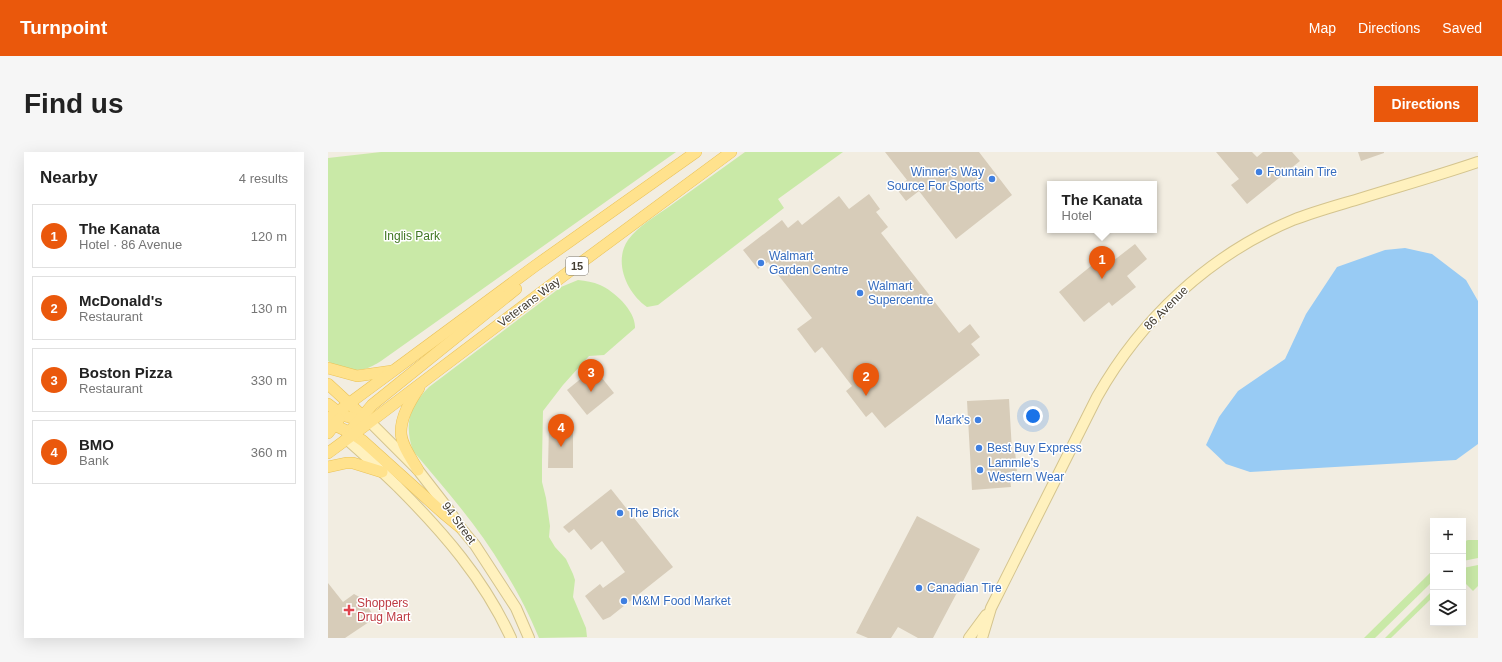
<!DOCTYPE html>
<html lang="en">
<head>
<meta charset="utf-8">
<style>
  body { margin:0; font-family:Arial,sans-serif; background:#f6f6f6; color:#222 }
  .controls { position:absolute; right:12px; bottom:12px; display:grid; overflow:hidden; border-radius:0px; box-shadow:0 4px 16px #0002 }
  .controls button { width:36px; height:36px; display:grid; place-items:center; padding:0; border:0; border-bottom:1px solid #e0e0e0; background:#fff; color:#222; font:20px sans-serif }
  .you { position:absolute; left:705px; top:264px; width:14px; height:14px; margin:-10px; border:3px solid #fff; border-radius:50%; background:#1a73e8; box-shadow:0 0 0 6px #1a73e833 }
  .badge { display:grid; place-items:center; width:26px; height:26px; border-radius:50%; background:#ea580c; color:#fff; font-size:13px; font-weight:700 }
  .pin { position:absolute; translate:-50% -33px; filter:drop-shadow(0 1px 2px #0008) }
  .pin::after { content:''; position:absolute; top:21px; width:14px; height:12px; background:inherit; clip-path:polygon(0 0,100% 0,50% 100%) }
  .popup { position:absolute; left:719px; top:29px; width:110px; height:52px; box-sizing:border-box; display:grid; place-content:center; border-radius:0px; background:#fff; filter:drop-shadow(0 1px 3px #0005); font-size:13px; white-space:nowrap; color:#767676 }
  .popup b { font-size:15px; color:#222 }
  .popup::after { content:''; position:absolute; left:50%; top:100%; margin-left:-8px; border:8px solid transparent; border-top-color:#fff }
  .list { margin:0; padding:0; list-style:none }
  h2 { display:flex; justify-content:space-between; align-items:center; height:52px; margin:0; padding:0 16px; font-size:17px }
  h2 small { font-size:13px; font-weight:400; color:#767676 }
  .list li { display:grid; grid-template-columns:26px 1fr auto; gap:12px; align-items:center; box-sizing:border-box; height:64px; margin:0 8px 8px; padding:0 8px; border:1px solid #e0e0e0; border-radius:0px }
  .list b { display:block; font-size:15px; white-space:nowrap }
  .list p { margin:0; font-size:13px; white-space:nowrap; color:#767676 }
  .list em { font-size:13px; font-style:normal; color:#767676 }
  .icon { flex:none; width:22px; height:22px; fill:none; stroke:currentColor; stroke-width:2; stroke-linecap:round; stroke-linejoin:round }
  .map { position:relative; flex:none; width:1150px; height:486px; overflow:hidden; border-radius:0px }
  header { display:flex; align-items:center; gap:24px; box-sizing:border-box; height:56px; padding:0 20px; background:#ea580c; color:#fff }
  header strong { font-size:19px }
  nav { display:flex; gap:22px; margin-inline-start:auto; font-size:14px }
  .intro { display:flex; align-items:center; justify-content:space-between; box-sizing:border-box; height:96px; padding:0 24px }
  h1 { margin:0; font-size:28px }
  .button { padding:10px 18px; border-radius:0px; background:#ea580c; color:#fff; font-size:14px; font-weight:700 }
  main { display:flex; gap:24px; padding:0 24px }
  aside { flex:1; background:#fff; border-radius:0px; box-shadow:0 4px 16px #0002 }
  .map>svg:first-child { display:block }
  .green { fill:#c9e9a7 }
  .water { fill:#98cbf4 }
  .building { fill:#d7ccb9 }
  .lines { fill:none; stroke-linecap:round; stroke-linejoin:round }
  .secondary-casing { stroke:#d4c48e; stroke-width:12 }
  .primary-casing { stroke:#eac257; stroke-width:12 }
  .secondary { stroke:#fff1be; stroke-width:10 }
  .primary { stroke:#ffe28d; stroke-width:11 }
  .shop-dot { fill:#3f7fe0; stroke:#fff; stroke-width:1.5 }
  .health-dot { fill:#e0444e; stroke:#fff; stroke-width:1.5 }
  .labels { text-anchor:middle; stroke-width:3; stroke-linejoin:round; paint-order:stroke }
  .shield { fill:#fff; stroke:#7b7770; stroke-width:1 }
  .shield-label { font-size:11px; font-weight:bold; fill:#433d32 }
  .shop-label { font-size:12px; fill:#366cbe; stroke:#fff; text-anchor:start }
  .park-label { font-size:12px; fill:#407723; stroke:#fff }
  .street-label { font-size:12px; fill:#433d32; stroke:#fff }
  .health-label { font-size:12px; fill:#be3a42; stroke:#fff; text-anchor:start }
</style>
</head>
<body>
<header>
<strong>Turnpoint</strong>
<nav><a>Map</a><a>Directions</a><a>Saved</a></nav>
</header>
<div class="intro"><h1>Find us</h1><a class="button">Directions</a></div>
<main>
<aside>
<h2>Nearby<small>4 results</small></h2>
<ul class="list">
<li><span class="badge">1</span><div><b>The Kanata</b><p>Hotel · 86 Avenue</p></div><em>120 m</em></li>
<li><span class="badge">2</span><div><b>McDonald's</b><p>Restaurant</p></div><em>130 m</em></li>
<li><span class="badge">3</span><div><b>Boston Pizza</b><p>Restaurant</p></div><em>330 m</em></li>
<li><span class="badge">4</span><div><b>BMO</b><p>Bank</p></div><em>360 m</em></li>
</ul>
</aside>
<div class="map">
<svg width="1150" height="486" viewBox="0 0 1150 486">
  <rect width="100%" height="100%" fill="#f2ede1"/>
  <g class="green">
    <path d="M53,0H348L53,209C48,212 42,216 36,217C24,220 10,216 0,209V6Z"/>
    <path d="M417,0H515L450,47L456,56L330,153L319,155C299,141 285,110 300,88C310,74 328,64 342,54C367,36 392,18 417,0Z"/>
    <path d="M250,128C258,129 265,130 272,133C286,139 308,159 307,176L276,203L261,204L235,233L215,259L214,308V330L218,346L222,374L221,385L227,395L238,407L245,422L247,428L245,445L258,476L259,485L211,486C201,462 190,440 176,418C151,375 117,337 85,299C76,272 81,255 101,235L233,135Z"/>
    <path d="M1140,388H1150V406L1135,409V390Z"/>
    <path d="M1150,413V434L1145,439L1135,429V416Z"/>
    <path d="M1105,418V429L1047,486H1036Z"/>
    <path d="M1105,438V445L1063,486H1057Z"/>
  </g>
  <path class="water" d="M1077,96L1104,102L1138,128L1150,149V292L1128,308L922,320L898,312L878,293L891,265L910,239L957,207L978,162L1009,115L1057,98Z"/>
  <g class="building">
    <path d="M557,0H651L684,43L628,87L591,39L578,49L568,36L579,28Z"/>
    <path d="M888,0H924L929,5L935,0H964L972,9L919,52L903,33L911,27Z"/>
    <path d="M1030,0H1056V1L1033,9Z"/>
    <path d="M541,42L552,57L548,60L560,75L553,81L631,181L642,172L652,185L643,192L652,203L557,276L544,260L538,265L518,239L524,234L494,195L487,201L469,177L484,166L440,110L430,117L415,98L454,68L460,76L470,68L474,73L511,44L521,57Z"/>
    <path d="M807,92L819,107L799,124L808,135L784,154L781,150L756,170L731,140L779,101L785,109Z"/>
    <path d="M266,216L286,241L259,263L239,238Z"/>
    <path d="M681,247L684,299H687L689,319L681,320L683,335L644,338L639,249Z"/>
    <path d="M221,273L245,274V316H220Z"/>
    <path d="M283,337L345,415L282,465L275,468L257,444L272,432L275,436L297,420L274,389L263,398L246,377L241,381L235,375Z"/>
    <path d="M589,364L652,397L605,486H590L570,475L563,486H540L528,481Z"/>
    <path d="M0,431L15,450L26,442L35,447L47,466L17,486H0Z"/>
  </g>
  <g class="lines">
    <g class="secondary-casing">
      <g id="secondary">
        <path d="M42,270L90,318L121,358L132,375L147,393L188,456L201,486"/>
        <path d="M18,287C36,302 53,319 70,335C115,380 156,427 183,486"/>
        <path d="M641,486L658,463"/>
        <path d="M654,486L663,456L769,245C813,167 881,103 965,68C988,59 1011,53 1034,46C1073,34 1112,23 1150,10"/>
      </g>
    </g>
    <g class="primary-casing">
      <g id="primary">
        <path d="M0,216L29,224L64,219"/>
        <path d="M0,232L40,269"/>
        <path d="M0,252L14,263L38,270"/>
        <path d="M0,267L207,114L368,0"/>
        <path d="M0,270L25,282L35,289L115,361L132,375"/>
        <path d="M23,278L44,253L188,137"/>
        <path d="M0,281L11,267"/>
        <path d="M0,301L42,270L235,124L403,0"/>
        <path d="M0,315L18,311H25L54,320"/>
        <path d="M90,318C84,307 73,293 73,280C73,264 82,249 91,236"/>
      </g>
    </g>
    <use href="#secondary" class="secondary"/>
    <use href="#primary" class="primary"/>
  </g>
  <g class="shop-dot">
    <circle cx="931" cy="20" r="4"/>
    <circle cx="664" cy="27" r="4"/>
    <circle cx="433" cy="111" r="4"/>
    <circle cx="532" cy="141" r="4"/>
    <circle cx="650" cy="268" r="4"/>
    <circle cx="651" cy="296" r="4"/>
    <circle cx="652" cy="318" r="4"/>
    <circle cx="292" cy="361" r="4"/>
    <circle cx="591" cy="436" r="4"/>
    <circle cx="296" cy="449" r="4"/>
  </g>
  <path class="health-dot" d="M19 452h4v4h4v4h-4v4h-4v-4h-4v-4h4z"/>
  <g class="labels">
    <rect class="shield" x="238" y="105" width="22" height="18" rx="3"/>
    <g class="shield-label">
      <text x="249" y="118">15</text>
    </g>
    <g class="shop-label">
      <text x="656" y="24" text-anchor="end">Winner's Way<tspan x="656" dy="14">Source For Sports</tspan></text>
      <text x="939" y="24">Fountain Tire</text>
      <text x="441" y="108">Walmart<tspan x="441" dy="14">Garden Centre</tspan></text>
      <text x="540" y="138">Walmart<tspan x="540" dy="14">Supercentre</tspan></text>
      <text x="642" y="272" text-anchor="end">Mark's</text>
      <text x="659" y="300">Best Buy Express</text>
      <text x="660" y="315">Lammle's<tspan x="660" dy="14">Western Wear</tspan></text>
      <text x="300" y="365">The Brick</text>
      <text x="599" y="440">Canadian Tire</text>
      <text x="304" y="453">M&amp;M Food Market</text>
    </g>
    <g class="park-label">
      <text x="84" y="88">Inglis Park</text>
    </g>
    <g class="street-label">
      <text transform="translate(201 150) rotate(-37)" y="4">Veterans Way</text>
      <text transform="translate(838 156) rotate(-45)" y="4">86 Avenue</text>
      <text transform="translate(131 371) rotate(54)" y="4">94 Street</text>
    </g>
    <g class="health-label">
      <text x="29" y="455">Shoppers<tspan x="29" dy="14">Drug Mart</tspan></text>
    </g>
  </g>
</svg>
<div class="controls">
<button>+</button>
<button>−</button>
<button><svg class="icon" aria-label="layers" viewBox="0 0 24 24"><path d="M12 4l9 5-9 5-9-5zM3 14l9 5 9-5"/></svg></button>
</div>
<div class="you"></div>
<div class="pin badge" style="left:774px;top:127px">1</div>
<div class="popup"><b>The Kanata</b>Hotel</div>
<div class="pin badge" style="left:538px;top:244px">2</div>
<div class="pin badge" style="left:263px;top:240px">3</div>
<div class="pin badge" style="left:233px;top:295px">4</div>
</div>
</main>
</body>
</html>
